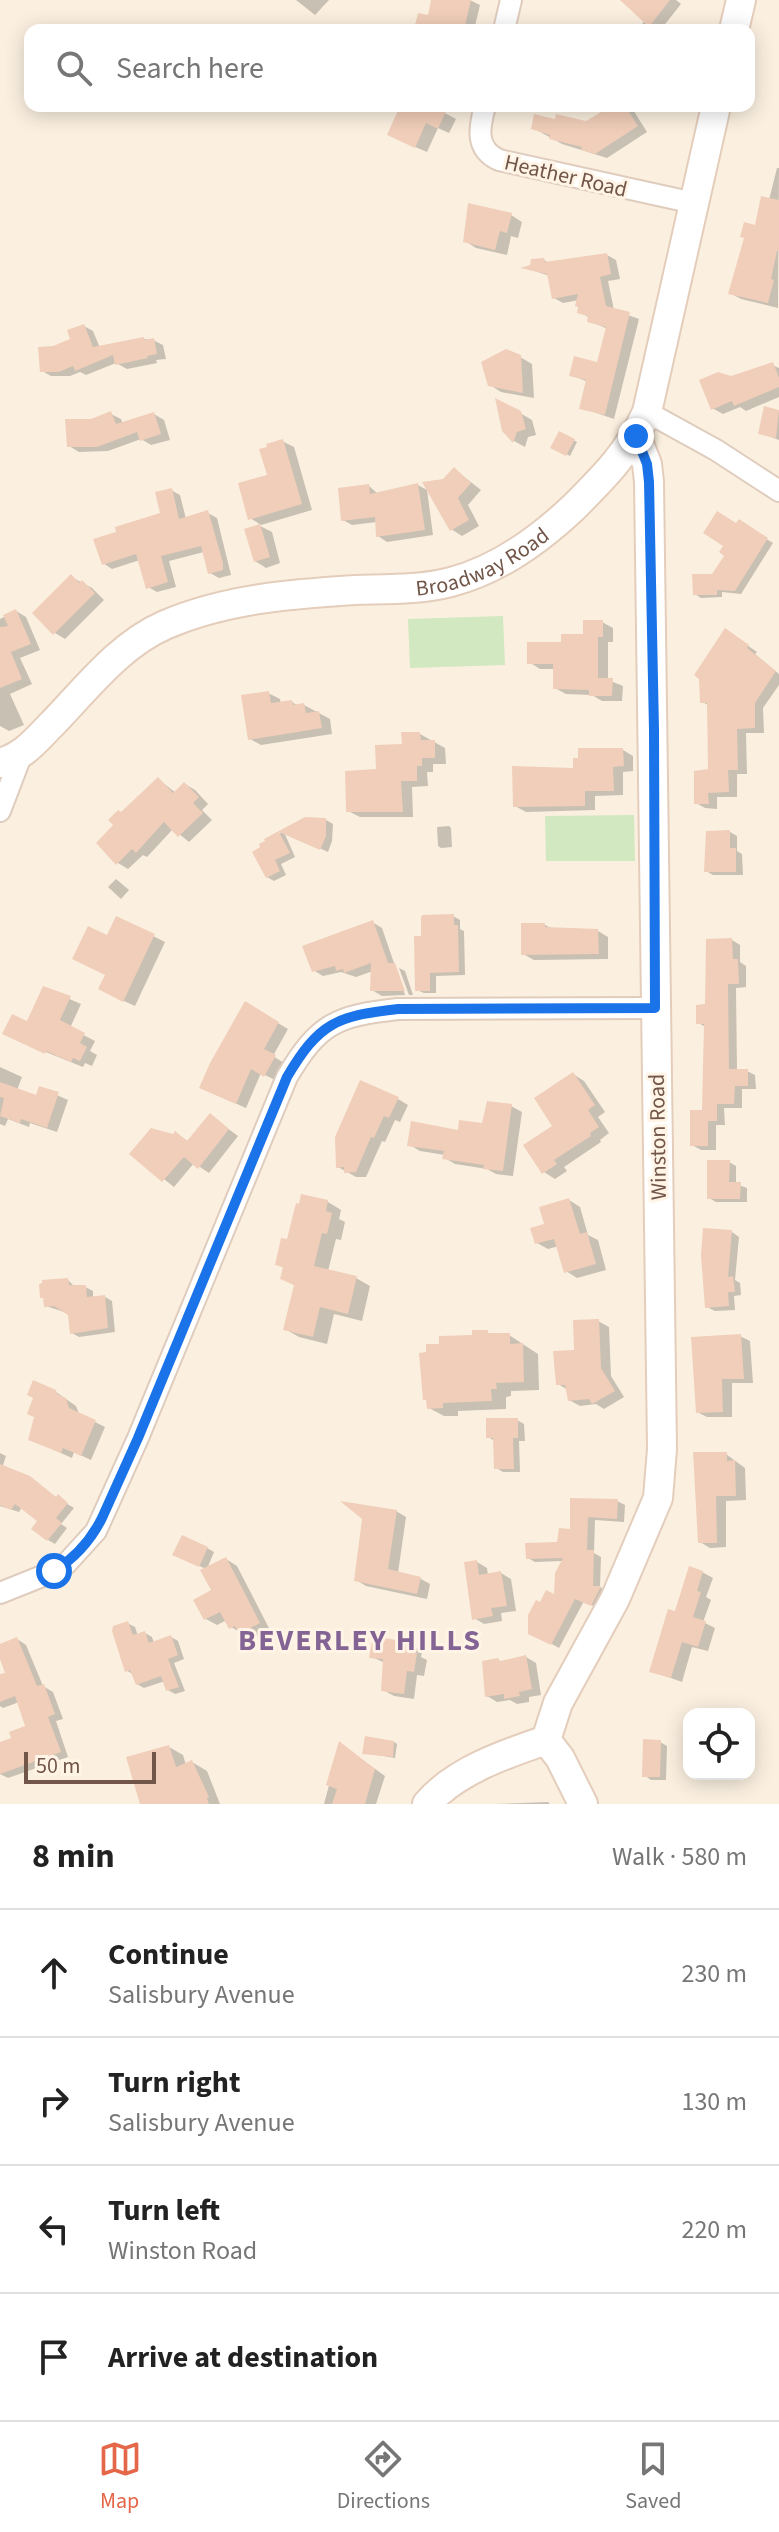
<!DOCTYPE html>
<html lang="en">
<head>
<meta charset="utf-8">
<style>
  body { margin:0; font-family:"Source Sans 3",sans-serif; background:#f2f2f2; color:#222 }
  .controls { position:absolute; right:24px; bottom:24px; display:grid; overflow:hidden; border-radius:16px; box-shadow:0 4px 20px #0003 }
  .controls button { width:72px; height:72px; display:grid; place-items:center; padding:0; border:0; border-bottom:2px solid #e0e0e0; background:#fff; color:#222; font:40px sans-serif }
  .scale { position:absolute; left:24px; bottom:20px; width:132px; box-sizing:border-box; padding-left:8px; border:4px solid #715649; border-top:0; font-size:22px; line-height:28px; white-space:nowrap; color:#715649; -webkit-text-stroke:6px #fff4e6; paint-order:stroke }
  .stop { position:absolute; width:24px; height:24px; margin:-18px; border:6px solid #1a73e8; border-radius:50%; background:#fff }
  .stop.end { background:#1a73e8; border-color:#fff; box-shadow:0 2px 8px #0008 }
  .list { margin:0; padding:0; list-style:none }
  h2 { display:flex; justify-content:space-between; align-items:center; height:104px; margin:0; padding:0 32px; font-size:34px }
  h2 small { font-size:26px; font-weight:400; color:#767676 }
  .list li { display:grid; grid-template-columns:52px 1fr auto; gap:24px; align-items:center; box-sizing:border-box; height:128px; padding:0 32px; border-top:2px solid #e0e0e0 }
  .list b { display:block; font-size:30px; white-space:nowrap }
  .list p { margin:0; font-size:26px; white-space:nowrap; color:#767676 }
  .list em { font-size:26px; font-style:normal; color:#767676 }
  .icon { flex:none; width:44px; height:44px; fill:none; stroke:currentColor; stroke-width:2; stroke-linecap:round; stroke-linejoin:round }
  .map { position:relative; flex:none; width:779px; height:1804px; overflow:hidden }
  .search { position:absolute; background:#fff; box-shadow:0 4px 20px #0003; left:24px; right:24px; top:24px; height:88px; display:flex; align-items:center; gap:20px; box-sizing:border-box; padding:0 28px; border-radius:16px; color:#767676; font-size:30px }
  .sheet { height:616px; background:#fff }
  nav { display:flex; justify-content:space-around; align-items:center; box-sizing:border-box; height:112px; border-top:2px solid #e0e0e0; background:#fff; font-size:22px; color:#767676 }
  nav a { display:grid; justify-items:center; gap:4px }
  nav .on { color:#e36748 }
  .map>svg:first-child { display:block }
  .green { fill:#d1e8c0 }
  .shadow { fill:#0003 }
  .building { fill:#f0ceb9 }
  .lines { fill:none; stroke-linecap:round; stroke-linejoin:round }
  .street-casing { stroke:#dfccbd; stroke-width:24 }
  .secondary-casing { stroke:#e4cdbb; stroke-width:32 }
  .street { stroke:#fff; stroke-width:20 }
  .secondary { stroke:#fff; stroke-width:28 }
  .route { stroke:#1a73e8; stroke-width:10 }
  .labels { text-anchor:middle; stroke-width:6; stroke-linejoin:round; paint-order:stroke }
  .street-label { font-size:22px; fill:#715649; stroke:#fff4e6 }
  .district-label { font-size:30px; font-weight:bold; letter-spacing:2px; fill:#836494; stroke:#fff4e6 }
</style>
</head>
<body>
<div class="map">
<svg width="779" height="1804" viewBox="0 0 779 1804">
  <rect width="100%" height="100%" fill="#fbf0e0"/>
  <g class="green">
    <path d="M503,616L505,665L410,668L408,619Z"/>
    <path d="M634,815L635,861H546L545,816Z"/>
  </g>
  <g class="shadow">
    <path d="M296,0H329L315,15Z"/>
    <path d="M433,0H470L480,5L474,30H413L419,15L429,17Z"/>
    <path d="M623,0H676L681,4L662,28L665,30H638L645,20Z"/>
    <path d="M382,25L404,30H381Z"/>
    <path d="M403,106H438L437,109L456,119L449,133L438,128L427,152L401,141Z"/>
    <path d="M614,106L632,108L647,132L607,158L562,144L533,128L556,121L587,123Z"/>
    <path d="M777,168H779L778,308L741,299L730,293L769,200Z"/>
    <path d="M511,215L522,222L518,238L511,236L507,255L476,248L465,241Z"/>
    <path d="M607,255L616,260L620,279L608,281L614,310L639,319L614,419L582,408L588,382L571,375L599,364L608,329L589,321L590,318L579,312V300L563,303L554,298L550,276L525,268L544,260L551,264Z"/>
    <path d="M84,326L93,331L100,348L143,339L153,340L163,345L166,359L156,360L157,363L127,369L116,363L86,375L80,372L70,376H51L42,371L53,348L73,340Z"/>
    <path d="M520,357L532,364L534,398L501,392L490,385Z"/>
    <path d="M772,365L779,368V397L746,411L740,407L723,414L712,408L731,379Z"/>
    <path d="M765,409L779,412V440L760,433Z"/>
    <path d="M520,413L532,420L536,435L528,437L525,447L514,441L504,430Z"/>
    <path d="M111,414L121,419L123,424L154,414L164,420L170,440L151,445L141,439L108,451L79,452L69,446L92,421Z"/>
    <path d="M560,433L577,442L570,456L553,447Z"/>
    <path d="M282,441L294,447L312,510L261,525L250,518L269,476V448Z"/>
    <path d="M454,469L481,490L468,505L479,526L462,536L451,529L444,481Z"/>
    <path d="M418,485L427,490L433,535L387,542L378,536L377,522L352,525L343,520L369,486L378,494Z"/>
    <path d="M171,490L180,495L186,519L208,513L217,518L231,575L219,578L210,573L204,552L169,561L176,587L157,592L148,587L140,560L112,569L103,563L162,515Z"/>
    <path d="M739,522L773,543L741,594L722,592V597L701,598L695,594L713,576L726,555Z"/>
    <path d="M260,526L272,532L280,563L266,568L255,561Z"/>
    <path d="M71,577L92,588L104,600L65,639L55,633L35,613Z"/>
    <path d="M16,611L26,617L40,650L20,658L32,684L10,694L24,725L9,731L0,726V619Z"/>
    <path d="M602,622L613,628V642H608V680L623,686L622,701H602L592,695L566,694L555,688V669H540L529,662L563,644L585,636Z"/>
    <path d="M734,636L757,652L755,654L779,674V685L763,708L764,733H746L747,774H737V797H717V809L705,808L696,803L710,771L708,705L702,702Z"/>
    <path d="M268,693L280,699L281,704L292,702L298,706L304,705L330,719L332,734L261,745L250,739Z"/>
    <path d="M420,734L445,748L446,764H433V772H427L428,786L412,787L413,817H360L348,811L404,746Z"/>
    <path d="M623,750L633,756V771L623,772V795L595,796V810L526,812L515,806L575,770Z"/>
    <path d="M158,779L176,793L185,784L195,790L208,804L202,810L212,820L189,842L173,829L147,857L143,855L128,869L118,863L115,825Z"/>
    <path d="M306,819L326,820L333,824L332,841L328,852L284,832L295,857L281,864L286,875L274,881L267,877V840Z"/>
    <path d="M449,826L451,828L452,847L441,848L438,846L437,827Z"/>
    <path d="M730,832L737,836V851L742,854L743,875H713L706,871Z"/>
    <path d="M116,879L129,890L121,899L108,887Z"/>
    <path d="M453,916L460,920V929L464,931L465,975L436,976V993H424L417,990L423,938Z"/>
    <path d="M117,918L165,942L135,1006L111,995L107,975L108,938Z"/>
    <path d="M372,922L382,928L405,995L382,996L372,990L373,971L356,977L341,972L323,976L313,970Z"/>
    <path d="M545,925L553,929L598,931L608,937V959L534,960L523,954Z"/>
    <path d="M732,940L740,945V962L746,966V987L736,988L737,1071H747L755,1075L756,1089H742V1108H724L725,1125H716V1150H701L692,1145L704,1112L706,1027L698,1023Z"/>
    <path d="M399,968L405,971L413,995H409Z"/>
    <path d="M44,988L81,1004L70,1028L95,1041L90,1051L97,1055L92,1066L85,1063L83,1067L16,1040L28,1024Z"/>
    <path d="M246,1004L288,1029L273,1056L284,1063L275,1080L261,1073L246,1108L212,1093Z"/>
    <path d="M0,1067L22,1077L17,1090L38,1097L41,1088L68,1100L57,1132L30,1123L29,1127L8,1119L5,1126L0,1124Z"/>
    <path d="M573,1074L584,1081L605,1112L598,1117L609,1133L600,1140L601,1142L564,1167L567,1171L555,1179L544,1172L555,1127Z"/>
    <path d="M398,1099L408,1105L400,1122L395,1120L385,1142L382,1141L366,1177H356L338,1167Z"/>
    <path d="M511,1106L522,1112L513,1176L496,1174L487,1169L455,1164L445,1158V1155L420,1151L410,1145L483,1125Z"/>
    <path d="M211,1116L238,1136L209,1173L194,1163L174,1187L132,1154L176,1133L189,1142Z"/>
    <path d="M729,1162L736,1166V1184L747,1188V1202H716L709,1198Z"/>
    <path d="M569,1200L580,1207L588,1235L598,1240L606,1270L577,1278L566,1271L559,1246L548,1249L537,1243L546,1226Z"/>
    <path d="M328,1202L341,1210L339,1219L345,1222L341,1240L336,1239L328,1271L356,1278L370,1286L362,1321L334,1314L327,1344L299,1337L285,1329L296,1286L282,1278L284,1268L277,1264L289,1241L300,1206Z"/>
    <path d="M732,1232L739,1237L735,1280L740,1283L741,1295L734,1296L735,1310L715,1311L707,1307Z"/>
    <path d="M68,1280L75,1287H85L93,1291V1298L105,1297L112,1301L115,1332L79,1337L72,1333L70,1314L46,1306Z"/>
    <path d="M598,1321L609,1327L611,1376L624,1397L604,1409L596,1404L580,1406L569,1400L568,1390L558,1384L576,1352Z"/>
    <path d="M487,1332L493,1335H509L538,1354L539,1390L511,1391V1396L506,1397V1409L458,1411V1416H444L429,1408L441,1346Z"/>
    <path d="M740,1336L750,1341L753,1383H732V1417H707L697,1412Z"/>
    <path d="M56,1392L76,1406L79,1414L105,1427L91,1460L74,1452L72,1458L30,1439L36,1417Z"/>
    <path d="M517,1420L524,1424L525,1441H519L520,1472H503L496,1468L495,1441L488,1437Z"/>
    <path d="M0,1453L6,1456L3,1465L74,1508L61,1524L67,1528L55,1544L48,1540L40,1521L22,1507L19,1512L0,1506Z"/>
    <path d="M726,1454L745,1468L746,1500L726,1501V1547L710,1548L700,1542Z"/>
    <path d="M572,1500L617,1501L625,1505L624,1522L595,1520L594,1553L601,1557L600,1587L608,1592L599,1609L584,1601L559,1648L530,1632L540,1605L556,1597L563,1561L535,1562L528,1558L558,1544L572,1531Z"/>
    <path d="M396,1511L406,1517L398,1573L421,1579L430,1584L427,1599L366,1586L356,1580L364,1518Z"/>
    <path d="M207,1548L214,1552L207,1569L226,1559L237,1566L270,1630L252,1639L231,1627L227,1620L217,1625L206,1619L214,1591L206,1569L182,1558Z"/>
    <path d="M477,1562L487,1568L488,1575L501,1573L511,1579L516,1611L501,1613L502,1621L484,1624L474,1618Z"/>
    <path d="M702,1572L713,1578L706,1597L711,1600L703,1622L715,1628L708,1651L692,1647L682,1682L651,1671L676,1614Z"/>
    <path d="M127,1623L135,1627L138,1636L145,1633L152,1637L154,1643L171,1637L178,1641L184,1659L174,1663L185,1691L175,1694L168,1690L165,1681L144,1688L137,1684L134,1675L126,1670Z"/>
    <path d="M17,1639L26,1645L43,1686L53,1692L63,1719L56,1721L68,1757L8,1778L0,1774V1744L14,1739L28,1728L19,1702L3,1708L0,1706V1677L7,1674L0,1646Z"/>
    <path d="M412,1645L422,1651L421,1657L427,1660L424,1676L417,1675L414,1699L394,1696L383,1690L385,1663L372,1657Z"/>
    <path d="M526,1657L536,1663L541,1695L529,1697V1702L517,1704L510,1700L497,1702L487,1696L502,1662Z"/>
    <path d="M394,1742L397,1744L395,1758L365,1753Z"/>
    <path d="M660,1742L667,1746L666,1780H651L644,1775Z"/>
    <path d="M340,1744L385,1776L376,1804H324Z"/>
    <path d="M169,1747L183,1755L186,1765L192,1762L207,1771L220,1804H142Z"/>
    <path d="M548,1802L550,1804H495Z"/>
  </g>
  <g class="building">
    <path d="M431,0H471L464,30H414L418,13L428,15Z"/>
    <path d="M620,0H670L649,27Z"/>
    <path d="M400,106H435L446,111L438,129L426,123L415,148L387,135Z"/>
    <path d="M611,106H625L638,126L595,154L581,150L582,147L549,139L550,135L531,129L534,114L555,119L556,114L586,121Z"/>
    <path d="M761,196L779,200V251H777L771,279L774,280L768,303L728,294L744,238L740,237L744,222L755,225Z"/>
    <path d="M468,203L512,213L507,233L500,231L495,250L463,242Z"/>
    <path d="M607,253L611,274L600,277L606,306L630,312L605,415L579,409L586,380L569,376L574,356L597,362L606,327L587,322L588,316L577,313L578,307L575,306L578,294L552,299L547,274L520,268L530,265L531,259L544,258L545,262Z"/>
    <path d="M84,324L93,347L144,337V340L154,338L157,354L147,356L148,358L115,365L113,355L75,371L73,366L59,372H40L38,347L53,346L70,339L67,330Z"/>
    <path d="M506,349L521,355L523,393L488,386L481,362Z"/>
    <path d="M773,362L779,378V387L734,406L732,401L711,410L699,380L718,372L731,376Z"/>
    <path d="M495,398L521,411L526,429L517,432L513,443L502,431Z"/>
    <path d="M764,406L779,410L776,438L758,434Z"/>
    <path d="M111,411L116,424L154,412L161,434L140,441L137,432L97,447H67L65,419H91Z"/>
    <path d="M559,431L575,439L566,456L550,448Z"/>
    <path d="M283,439L302,504L248,520L238,483L267,475L259,449L267,447L266,444Z"/>
    <path d="M454,467L471,483L458,498L469,520L450,531L422,482L443,479Z"/>
    <path d="M418,483L425,530L376,537L375,517L341,521L338,488L369,484L370,494Z"/>
    <path d="M172,488L179,519L208,510L223,563V570L208,574L201,546L161,556L168,582L146,589L136,554L102,565L93,539L116,532L115,527L160,513L155,492Z"/>
    <path d="M717,511L736,523L739,519L768,538L735,591L717,590V595H693L692,574H712L724,556L719,552L723,546L703,533Z"/>
    <path d="M260,524L270,557L254,562L244,529Z"/>
    <path d="M71,574L79,583L82,580L95,593L53,635L32,613Z"/>
    <path d="M16,609L31,644L11,652L22,679L0,688V627L8,626L3,615Z"/>
    <path d="M583,620H603V637H598V678H613L612,696H589V690L553,689V664H527V642H561V634H583Z"/>
    <path d="M725,628L749,645L747,648L776,671L755,703V728L737,729L738,770H728L729,792L708,793L709,804H694V771L708,769L707,703H700L699,679L694,675Z"/>
    <path d="M269,691L271,703L292,700L293,705L304,703L306,713L319,711L322,728L248,740L241,695Z"/>
    <path d="M401,732H420L421,740H435V758H422V766H417V781H401L403,812H346L345,771L376,769L375,745L402,744Z"/>
    <path d="M578,748H623L624,766L613,767L614,791H585V806L513,807L512,766L573,768V758H578Z"/>
    <path d="M158,777L173,793L184,782L199,797L193,803L203,813L178,837L164,822L136,853L132,849L116,865L96,843L113,825L108,820L118,810L121,812Z"/>
    <path d="M305,817L326,818V836L320,850L279,832L290,853L275,860L280,871L266,878L252,852L260,847L259,844L265,841L264,839Z"/>
    <path d="M730,830V848H736V872H704L706,831Z"/>
    <path d="M454,914V925H458L459,972L430,973V991H415L414,936H421V918L422,915Z"/>
    <path d="M116,916L155,934L123,1002L98,989L105,975L72,959L88,926L107,935Z"/>
    <path d="M373,920L388,963H395L405,991H370L371,963L344,973L343,969L336,971L335,966L312,972L302,946Z"/>
    <path d="M521,923H545V927L598,929L599,954L521,955Z"/>
    <path d="M732,938L733,959H738L739,984H728L729,1069H748V1086H735L734,1104H717V1121H708V1146H690V1110H702L704,1024H696V1005L705,1004L706,939Z"/>
    <path d="M43,986L71,996L60,1020L85,1033L80,1043L87,1047L80,1061L73,1058L71,1062L46,1051L45,1054L2,1034L12,1014L27,1021Z"/>
    <path d="M245,1001L279,1022L264,1049L276,1055L264,1077L251,1069L236,1104L199,1088L210,1063Z"/>
    <path d="M573,1072L595,1105L588,1110L599,1127L590,1133L591,1136L554,1160L557,1164L542,1174L523,1145L552,1126L534,1098Z"/>
    <path d="M360,1080L399,1097L389,1118L384,1116L374,1138L371,1137L356,1172L344,1173V1167L336,1168L335,1137Z"/>
    <path d="M0,1082L36,1095L39,1086L59,1092L47,1128L21,1119L20,1123L0,1116L4,1098L0,1097Z"/>
    <path d="M487,1101L512,1104L503,1171L483,1169L484,1165L442,1159L444,1151L407,1146L411,1121L458,1130L459,1120L482,1123Z"/>
    <path d="M210,1113L229,1129L198,1169L184,1157L162,1182L129,1154L151,1128L173,1134L175,1131L187,1141Z"/>
    <path d="M707,1160H730L729,1182H741L740,1199H707Z"/>
    <path d="M301,1194L328,1200L326,1211L332,1213L327,1234L322,1233L314,1266L357,1276L348,1314L320,1307L313,1337L283,1330L294,1285L280,1279L283,1267L275,1265L281,1238L287,1239L296,1203L299,1204Z"/>
    <path d="M569,1198L580,1234L587,1232L596,1264L564,1273L554,1239L535,1244L530,1228L544,1224L539,1207Z"/>
    <path d="M703,1228L732,1230L728,1277L733,1276L735,1292H728L729,1306L705,1308L701,1255Z"/>
    <path d="M68,1278L69,1285H86L87,1297L105,1295L108,1328L70,1334L68,1315L54,1306L44,1307L43,1298H40L39,1284L42,1283V1280Z"/>
    <path d="M599,1319L601,1368L615,1391L592,1404L589,1399L568,1401L565,1385H556L553,1351L574,1350L573,1320Z"/>
    <path d="M472,1330H488V1333H510V1344L523,1343L524,1382L496,1383L497,1389H491L492,1401L443,1403V1408L427,1409L426,1400H423L419,1353L426,1352V1344H439V1336L472,1335Z"/>
    <path d="M741,1334L744,1379H722L723,1412L696,1413L691,1337Z"/>
    <path d="M33,1380L56,1390L57,1394L66,1398L69,1408L96,1420L81,1456L63,1448L61,1453L28,1440L34,1417L27,1414L33,1398L27,1395Z"/>
    <path d="M486,1418H518V1438H513L514,1469H494L493,1438H486Z"/>
    <path d="M693,1452H727V1461L735,1460L736,1496H716L717,1543H698Z"/>
    <path d="M0,1464L30,1476L56,1497L58,1494L68,1503L56,1518L62,1523L47,1541L31,1529L37,1521L15,1504L11,1510L0,1505Z"/>
    <path d="M570,1498L618,1499L617,1519L588,1517L587,1550H594L593,1586H601L591,1606L575,1599L551,1645L528,1634V1615L536,1600L540,1602L546,1590L554,1594L555,1573L563,1558L526,1559L525,1543L557,1542L559,1528L570,1529Z"/>
    <path d="M340,1501L397,1510L388,1569L421,1577L417,1594L354,1581L362,1519Z"/>
    <path d="M182,1535L208,1547L199,1567L172,1555Z"/>
    <path d="M226,1557L260,1623L239,1634L235,1626L229,1629L220,1612L204,1620L193,1600L211,1590L200,1570Z"/>
    <path d="M477,1560L479,1575L501,1571L507,1606L491,1608L493,1616L472,1620L464,1562Z"/>
    <path d="M689,1566L703,1571L697,1591L701,1592L693,1617L706,1621L698,1647L682,1642L671,1678L649,1672L668,1609L675,1611Z"/>
    <path d="M128,1621L133,1635L145,1631L149,1643L171,1635L178,1655L168,1659L179,1687L166,1691L161,1676L136,1685L130,1670L125,1672L112,1631L113,1626Z"/>
    <path d="M373,1636L413,1643L412,1652L417,1653L414,1672L407,1671L404,1694L381,1691L383,1659L369,1658Z"/>
    <path d="M17,1637L37,1686L44,1684L55,1714L48,1717L61,1752L0,1774V1742L11,1738L9,1732L25,1726L15,1696L0,1702V1674L5,1673L0,1659V1644Z"/>
    <path d="M526,1655L532,1689L519,1692L520,1696L504,1699V1694L485,1697L482,1661L498,1658L500,1661Z"/>
    <path d="M365,1736L394,1741L393,1757L362,1754Z"/>
    <path d="M643,1739L661,1740L660,1777H642Z"/>
    <path d="M339,1741L375,1769L365,1804H332L337,1789L326,1785Z"/>
    <path d="M169,1745L176,1767L192,1760L209,1797L207,1798L209,1804H140L126,1757Z"/>
  </g>
  <g class="lines">
    <g class="street-casing">
      <g id="street">
        <path d="M504,30L511,0"/>
        <path d="M485,106C479,128 475,149 499,160L694,203"/>
        <path d="M647,412L716,450L779,491"/>
        <path d="M0,811L21,756"/>
        <path d="M0,1593L45,1575L66,1564L96,1531L138,1438L287,1077C319,1023 336,1016 398,1009L655,1008"/>
      </g>
    </g>
    <g class="secondary-casing">
      <g id="secondary">
        <path d="M734,30L741,0"/>
        <path id="s1" d="M0,763C24,756 35,741 52,724C86,689 119,645 165,625C225,599 291,594 355,590C386,589 421,590 451,582C498,570 539,540 574,507C605,476 629,452 647,412L716,106"/>
        <path d="M546,1740L558,1703L615,1599L658,1498L662,1449L649,482L647,464L636,436"/>
        <path d="M546,1740L560,1758L583,1804"/>
        <path d="M427,1804C455,1771 505,1754 546,1740"/>
      </g>
    </g>
    <use href="#street" class="street"/>
    <use href="#secondary" class="secondary"/>
  </g>
  <g class="lines">
    <path class="route" d="M54,1571C75,1558 91,1540 102,1518L138,1438L287,1077C319,1023 336,1016 398,1009L655,1008L654,730L649,482L647,464L636,436"/>
  </g>
  <g class="labels">
    <g class="street-label">
      <text transform="translate(566 175) rotate(13)" y="8">Heather Road</text>
      <text dy="8" stroke="none"><textPath href="#s1" startOffset="544">Broadway Road</textPath></text>
      <text transform="translate(657 1137) rotate(-91)" y="8">Winston Road</text>
    </g>
    <g class="district-label">
      <text x="360" y="1650">BEVERLEY HILLS</text>
    </g>
  </g>
</svg>
<div class="controls">
<button><svg class="icon" aria-label="locate" viewBox="0 0 24 24"><circle cx="12" cy="12" r="6"/><path d="M12 2v4M12 18v4M2 12h4M18 12h4"/></svg></button>
</div>
<div class="scale">50 m</div>
<div class="stop" style="left:54px;top:1571px"></div>
<div class="stop end" style="left:636px;top:436px"></div>
<div class="search"><svg class="icon" aria-label="search" viewBox="0 0 24 24"><circle cx="10" cy="10" r="6"/><path d="M15 15l6 6"/></svg>Search here</div>
</div>
<section class="sheet">
<h2>8 min<small>Walk · 580 m</small></h2>
<ul class="list">
<li><svg class="icon" aria-label="ahead" viewBox="0 0 24 24"><path d="M12 20V5M6 11l6-6 6 6"/></svg><div><b>Continue</b><p>Salisbury Avenue</p></div><em>230 m</em></li>
<li><svg class="icon" aria-label="right" viewBox="0 0 24 24"><path d="M7 20v-9h11M14 6l5 5-5 5"/></svg><div><b>Turn right</b><p>Salisbury Avenue</p></div><em>130 m</em></li>
<li><svg class="icon" aria-label="left" viewBox="0 0 24 24"><path d="M17 20v-9H6M10 6l-5 5 5 5"/></svg><div><b>Turn left</b><p>Winston Road</p></div><em>220 m</em></li>
<li><svg class="icon" aria-label="arrive" viewBox="0 0 24 24"><path d="M6 21V4h12l-3 4 3 4H6"/></svg><div><b>Arrive at destination</b></div></li>
</ul>
</section>
<nav>
<a class="on"><svg class="icon" aria-label="map" viewBox="0 0 24 24"><path d="M3 6l6-2 6 2 6-2v14l-6 2-6-2-6 2zM9 4v14M15 6v14"/></svg>Map</a>
<a><svg class="icon" aria-label="directions" viewBox="0 0 24 24"><path d="M12 3l9 9-9 9-9-9zM9 14v-3h6M13 9l2 2-2 2"/></svg>Directions</a>
<a><svg class="icon" aria-label="saved" viewBox="0 0 24 24"><path d="M7 4h10v16l-5-4-5 4z"/></svg>Saved</a>
</nav>
</body>
</html>
